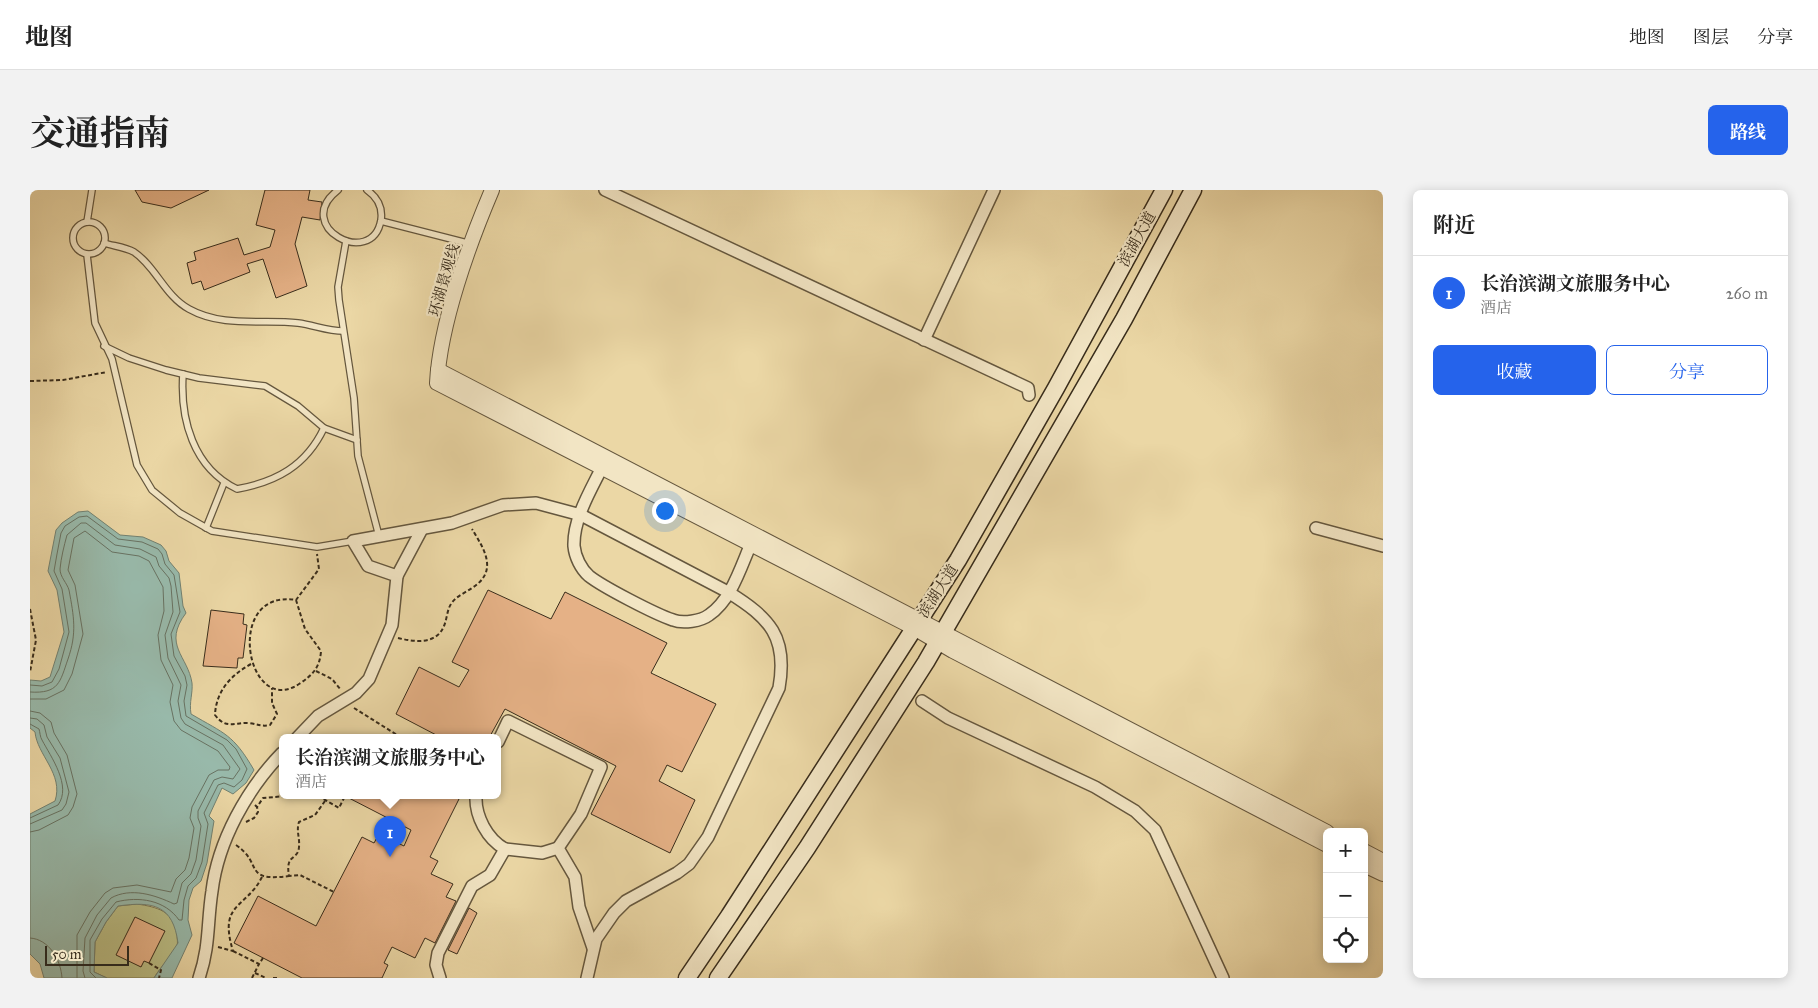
<!DOCTYPE html>
<html lang="zh">
<head>
<meta charset="utf-8">
<style>
  body { margin:0; font-family:"IM FELL Great Primer","Noto Serif SC",serif; background:#f2f2f2; color:#222 }
  .controls { position:absolute; right:15px; bottom:15px; display:grid; overflow:hidden; border-radius:8px; box-shadow:0 2px 12px #0003 }
  .controls button { width:45px; height:45px; display:grid; place-items:center; padding:0; border:0; border-bottom:1px solid #e0e0e0; background:#fff; color:#222; font:25px sans-serif }
  .scale { position:absolute; left:15px; bottom:12px; width:84px; box-sizing:border-box; padding-left:5px; border:2px solid #382c1b; border-top:0; font-size:14px; line-height:18px; white-space:nowrap; color:#382c1b; -webkit-text-stroke:4px #f2e5c4; paint-order:stroke }
  .you { position:absolute; left:634px; top:320px; width:18px; height:18px; margin:-12px; border:4px solid #fff; border-radius:50%; background:#1a73e8; box-shadow:0 0 0 8px #1a73e833 }
  .badge { display:grid; place-items:center; width:32px; height:32px; border-radius:50%; background:#2563eb; color:#fff; font-size:16px; font-weight:700 }
  .pin { position:absolute; translate:-50% -41px; filter:drop-shadow(0 1px 2px #0008) }
  .pin::after { content:''; position:absolute; top:26px; width:18px; height:15px; background:inherit; clip-path:polygon(0 0,100% 0,50% 100%) }
  .popup { position:absolute; left:249px; top:544px; width:222px; height:65px; box-sizing:border-box; display:grid; place-content:center; border-radius:8px; background:#fff; filter:drop-shadow(0 1px 4px #0005); font-size:16px; white-space:nowrap; color:#767676 }
  .popup b { font-size:19px; color:#222 }
  .popup::after { content:''; position:absolute; left:50%; top:100%; margin-left:-10px; border:10px solid transparent; border-top-color:#fff }
  .list { margin:0; padding:0; list-style:none }
  h2 { display:flex; justify-content:space-between; align-items:center; height:65px; margin:0; padding:0 20px; font-size:21px }
  h2 small { font-size:16px; font-weight:400; color:#767676 }
  .list li { display:grid; grid-template-columns:32px 1fr auto; gap:15px; align-items:center; box-sizing:border-box; height:75px; padding:0 20px; border-top:1px solid #e0e0e0 }
  .list b { display:block; font-size:19px; white-space:nowrap }
  .list p { margin:0; font-size:16px; white-space:nowrap; color:#767676 }
  .list em { font-size:16px; font-style:normal; color:#767676 }
  .actions { display:flex; gap:10px; padding:15px 20px }
  .actions a { flex:1; padding:11px 0; border:1px solid #2563eb; border-radius:8px; text-align:center; font-size:18px; color:#2563eb }
  .actions .main { background:#2563eb; color:#fff }
  .icon { flex:none; width:28px; height:28px; fill:none; stroke:currentColor; stroke-width:2; stroke-linecap:round; stroke-linejoin:round }
  .map { position:relative; flex:none; width:1353px; height:788px; overflow:hidden; border-radius:8px }
  header { display:flex; align-items:center; gap:30px; box-sizing:border-box; height:70px; padding:0 25px; background:#fff; border-bottom:1px solid #e0e0e0 }
  header strong { font-size:24px }
  nav { display:flex; gap:28px; margin-inline-start:auto; font-size:18px }
  .intro { display:flex; align-items:center; justify-content:space-between; box-sizing:border-box; height:120px; padding:0 30px }
  h1 { margin:0; font-size:35px }
  .button { padding:12px 22px; border-radius:8px; background:#2563eb; color:#fff; font-size:18px; font-weight:700 }
  main { display:flex; gap:30px; padding:0 30px }
  aside { flex:1; background:#fff; border-radius:8px; box-shadow:0 2px 12px #0003 }
  .map>svg:first-child { display:block }
  .green { fill:#babd84; stroke:#797450 }
  .water { fill:#98b9aa; stroke:#728171 }
  .lines { fill:none; stroke-linecap:round; stroke-linejoin:round }
  .shore { stroke:#687262; stroke-width:1 }
  .building { fill:#e5b186; stroke:#382c1b }
  .service-casing { stroke:#65573e; stroke-width:8 }
  .minor-casing { stroke:#65573e; stroke-width:14 }
  .tertiary-casing { stroke:#65573e; stroke-width:16 }
  .secondary-casing { stroke:#382c1b; stroke-width:19 }
  .path { stroke:#382c1b; stroke-width:2; stroke-dasharray:4 2.5; stroke-linecap:butt }
  .service { stroke:#f2e5c4; stroke-width:5.5 }
  .minor { stroke:#f2e5c4; stroke-width:11 }
  .tertiary { stroke:#f2e5c4; stroke-width:14 }
  .secondary { stroke:#f2e5c4; stroke-width:16 }
  .labels { text-anchor:middle; stroke-width:4.5; stroke-linejoin:round; paint-order:stroke }
  .street-label { font-size:15px; fill:#382c1b; stroke:#f2e5c4 }
</style>
</head>
<body>
<header>
<strong>地图</strong>
<nav><a>地图</a><a>图层</a><a>分享</a></nav>
</header>
<div class="intro"><h1>交通指南</h1><a class="button">路线</a></div>
<main>
<div class="map">
<svg width="1353" height="788" viewBox="0 0 1353 788">
  <rect width="100%" height="100%" fill="#ebd7a5"/>
  <filter id="stains"><feTurbulence type="fractalNoise" baseFrequency=".004" numOctaves="4"/><feColorMatrix values="0 0 0 0 .2 0 0 0 0 .09 0 0 0 0 .02 0 0 0 .5 -.17"/></filter>
  <radialGradient id="worn" r=".72"><stop offset=".6" stop-color="#630" stop-opacity="0"/><stop offset="1" stop-color="#630" stop-opacity=".3"/></radialGradient>
  <path class="green" d="M107,714C127,717 144,721 147,744C147,748 148,752 147,756C142,767 130,777 124,788H77L64,782L65,752L76,732L88,716Z"/>
  <path class="water" d="M58,321L90,345L113,347L131,355L136,361L139,371L149,383L153,416L156,423C132,455 158,466 162,493C163,503 159,512 161,524C195,544 203,544 224,580L216,593L203,604L192,598L179,626L184,631L177,673L171,691L163,698L159,710L158,730L162,745L142,788H124L148,753C143,715 123,711 88,716L76,732L65,752L64,782L77,788H14L10,774L0,764V624L25,611C34,584 7,565 5,542L0,538V490L11,491L20,487L34,442L27,400L18,381L26,340L32,333L48,322Z"/>
  <g class="lines">
    <g class="shore">
      <path d="M0,495L12,496L22,492L29,479L39,442L32,399L24,381L27,364L31,343L35,336L49,327L57,326L88,349L112,352L128,359L132,364L135,374L144,385L150,422L141,444L144,466L155,486L157,495L154,511L156,526L197,550L206,559L217,579L212,590L204,597L194,593L188,595L174,623L178,634L172,672L166,688L158,696L154,710L152,730H149C135,710 109,706 86,712L72,729L60,750V782L66,788"/>
      <path d="M0,502C29,504 30,492 38,469C47,443 44,427 39,400C37,393 30,387 30,379C31,368 34,356 37,345L51,333H56L85,355L110,359L126,367L129,376L139,388L141,396L143,422L135,445L138,468L151,495L148,511L151,528L155,534L193,555L210,579L203,589L192,587L184,590L168,621V628L171,636L166,670L161,684L152,693L147,713L144,714C125,705 101,697 81,708L67,725L55,748L53,781L55,788"/>
      <path d="M0,509H16L34,500L42,484L53,444L45,395L38,380L44,348L55,341L82,362L109,366L119,371L133,397L134,421L128,445L131,470L143,495L140,512L144,531L151,540L188,561L200,577L199,580H188L179,585L162,617L160,628L164,638L159,668L155,680L146,689L141,702L107,695L83,698L75,703L60,722L47,745V788"/>
      <path d="M0,521L10,523L21,532L24,543L37,565L47,604L43,617L38,625L9,640L0,642"/>
      <path d="M0,528L7,529L14,535L17,547L30,568L39,602L36,614L32,620L0,634"/>
      <path d="M0,534L9,539C10,542 10,547 12,550C21,567 42,596 28,615L0,628"/>
      <path d="M0,748C19,749 31,770 32,788"/>
    </g>
  </g>
  <g class="building">
    <path d="M105,0H179L141,18L112,12Z"/>
    <path d="M235,0H280L278,10L292,12L290,30L272,27L265,54L277,96L246,108L233,69L217,74L220,82L174,100L171,91L162,94L157,73L166,70L164,62L208,48L214,65L240,57L245,40L226,35Z"/>
    <path d="M458,400L521,429L535,402L637,453L621,483L686,514L652,582L637,575L629,591L665,610L640,663L561,624L586,576L475,519L459,548H412L366,524L389,477L429,497L439,480L422,472Z"/>
    <path d="M181,420L214,424L213,434L217,435L213,468H208L207,478L173,476Z"/>
    <path d="M315,606H421L429,609L400,667L408,671L401,684L423,694L416,707L426,711L405,753L395,748L385,768L362,757L354,773L358,775L352,788H272L204,753L228,706L286,736L332,647L344,653L349,644L374,656L381,640Z"/>
    <path d="M439,718L447,723L427,764L418,760Z"/>
    <path d="M105,727L135,741L119,773L114,771L111,777L86,765Z"/>
  </g>
  <g class="lines">
    <g class="service-casing">
      <g id="service">
        <path d="M308,0C261,36 342,80 351,30C353,16 347,7 337,0"/>
        <path d="M351,31L441,54"/>
        <circle cx="59" cy="48" r="16"/>
        <path d="M57,32L62,0"/>
        <path d="M316,51L308,97L309,110L324,208L328,266L349,346"/>
        <path d="M74,53C83,56 95,57 104,62C126,77 135,106 159,119C193,138 233,129 268,133C284,135 297,141 313,141"/>
        <path d="M57,65L65,133L82,169L107,275L122,300L150,323L182,341L287,357L323,351"/>
        <path d="M74,156L99,168L136,180L169,188L235,196L268,216L294,238L327,250"/>
        <path d="M153,184C150,229 163,278 207,299C246,292 276,276 294,238"/>
        <path d="M176,338L194,293"/>
      </g>
    </g>
    <g class="minor-casing">
      <g id="minor">
        <path d="M575,0L998,198L999,205"/>
        <path d="M894,150L964,0"/>
        <path d="M575,271C563,297 543,327 544,356C545,367 551,379 559,386C573,397 625,424 643,430C653,434 671,431 679,425C703,409 712,372 724,347"/>
        <path d="M1286,338L1353,356"/>
        <path d="M367,386L392,339"/>
        <path d="M892,511L918,528L1065,597L1105,621L1125,640L1193,788"/>
        <path d="M267,548L288,526L326,503L339,489L362,435L367,386L338,376L323,351L422,333L473,315L506,313L551,325L698,402C740,428 758,447 749,498L678,647L659,674L647,683L596,711L584,723L566,749L557,788"/>
        <path d="M468,552L478,531L571,577L551,624L528,658L545,687L549,717L563,758"/>
        <path d="M475,659L512,663L528,658"/>
        <path d="M169,788C180,756 177,733 182,701C188,651 217,599 252,563"/>
        <path d="M410,788L406,775L408,763L442,696L460,685L475,659C457,649 445,626 446,606"/>
      </g>
    </g>
    <g class="tertiary-casing">
      <g id="tertiary">
        <path d="M462,0C439,54 410,134 407,193L884,438L923,461L1297,655"/>
        <path d="M408,180L1297,642"/>
        <path d="M1334,661L1353,671"/>
        <path d="M1334,675L1353,684"/>
      </g>
    </g>
    <g class="secondary-casing">
      <g id="secondary">
        <path d="M657,788L699,726L928,370L1026,198L1134,0"/>
        <path d="M688,788L777,658L896,472L1094,129L1163,0"/>
      </g>
    </g>
    <g class="path">
      <path d="M0,191L33,190L77,182"/>
      <path d="M266,410L275,439L291,461C290,477 283,485 269,494C216,529 193,398 266,410L289,379L287,364"/>
      <path d="M0,419L6,450L0,482"/>
      <path d="M368,448C385,452 406,455 414,436C417,429 417,420 421,414C426,406 435,403 442,398C469,381 454,359 442,339"/>
      <path d="M221,474C201,485 186,501 185,525C196,540 205,532 219,533C227,534 232,537 240,535L247,524L242,513V498"/>
      <path d="M286,481L302,489L311,500"/>
      <path d="M324,518L372,548"/>
      <path d="M288,606L309,618L315,606"/>
      <path d="M295,611L285,625L269,632C266,641 270,648 269,657C268,671 255,663 259,686L270,685L304,702"/>
      <path d="M225,615L227,617L233,608L256,606"/>
      <path d="M216,632L224,628L228,622L227,617"/>
      <path d="M206,655C234,674 212,692 259,686"/>
      <path d="M188,757L203,761C188,712 216,719 232,687"/>
      <path d="M203,761L229,774L233,768"/>
      <path d="M119,773L131,780L129,788"/>
      <path d="M225,783L236,788"/>
      <path d="M222,788L229,774"/>
      <path d="M243,788H248"/>
    </g>
    <use href="#service" class="service"/>
    <use href="#minor" class="minor"/>
    <use href="#tertiary" class="tertiary"/>
    <use href="#secondary" class="secondary"/>
  </g>
  <g class="labels">
    <g class="street-label">
      <text transform="translate(1107 49) rotate(-61)" y="5">滨湖大道</text>
      <text transform="translate(414 90) rotate(-74)" y="5">环湖景观线</text>
      <text transform="translate(908 401) rotate(-57)" y="5">滨湖大道</text>
    </g>
  </g>
  <rect width="100%" height="100%" filter="url(#stains)"/>
  <rect width="100%" height="100%" fill="url(#worn)"/>
</svg>
<div class="controls">
<button>+</button>
<button>−</button>
<button><svg class="icon" aria-label="locate" viewBox="0 0 24 24"><circle cx="12" cy="12" r="6"/><path d="M12 2v4M12 18v4M2 12h4M18 12h4"/></svg></button>
</div>
<div class="scale">50 m</div>
<div class="you"></div>
<div class="pin badge" style="left:360px;top:667px">1</div>
<div class="popup"><b>长治滨湖文旅服务中心</b>酒店</div>
</div>
<aside>
<h2>附近<small></small></h2>
<ul class="list">
<li><span class="badge">1</span><div><b>长治滨湖文旅服务中心</b><p>酒店</p></div><em>260 m</em></li>
</ul>
<div class="actions"><a class="main">收藏</a><a>分享</a></div>
</aside>
</main>
</body>
</html>
